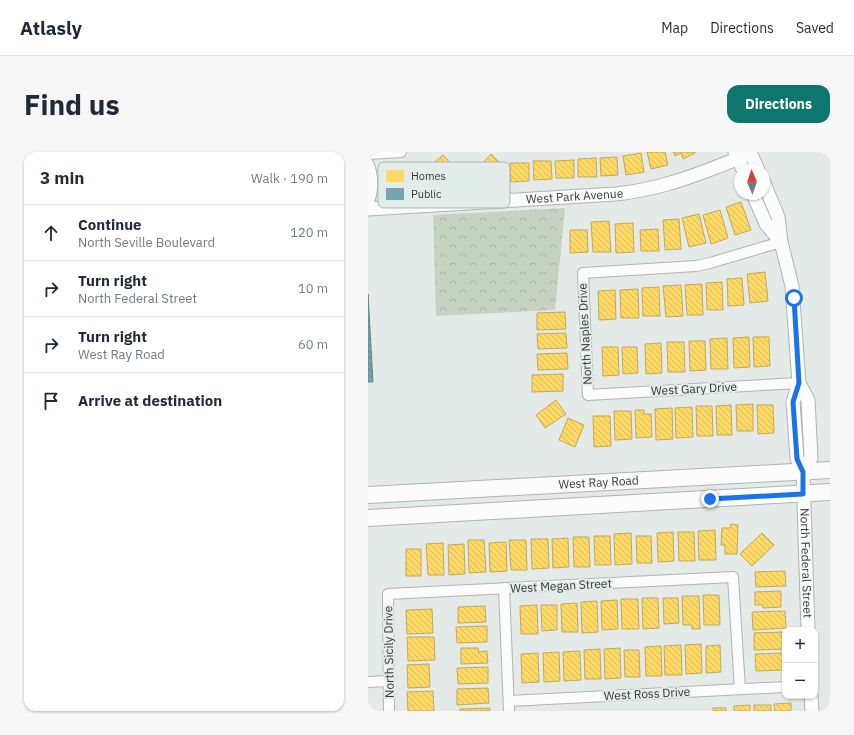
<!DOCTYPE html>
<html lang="en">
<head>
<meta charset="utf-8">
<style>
  body { margin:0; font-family:"IBM Plex Sans",sans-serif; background:#f6f6f7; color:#1f2937 }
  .controls { position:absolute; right:12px; bottom:12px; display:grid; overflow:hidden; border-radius:8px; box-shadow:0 1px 3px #0004 }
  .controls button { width:36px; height:36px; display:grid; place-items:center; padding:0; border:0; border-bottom:1px solid #e0e1e3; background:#fff; color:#1f2937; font:20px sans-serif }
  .compass { position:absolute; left:366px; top:12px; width:36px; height:36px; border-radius:50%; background:#fff; box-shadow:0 1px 3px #0004; rotate:358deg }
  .stop { position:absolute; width:12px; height:12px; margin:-9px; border:3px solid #1a73e8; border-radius:50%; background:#fff }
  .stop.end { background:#1a73e8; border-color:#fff; box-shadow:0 1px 4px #0008 }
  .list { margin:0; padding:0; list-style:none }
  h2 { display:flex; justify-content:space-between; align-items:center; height:52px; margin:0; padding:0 16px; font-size:17px }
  h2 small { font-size:13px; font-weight:400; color:#747a83 }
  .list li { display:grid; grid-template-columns:26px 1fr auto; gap:12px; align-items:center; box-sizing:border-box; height:56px; padding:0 16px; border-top:1px solid #e0e1e3 }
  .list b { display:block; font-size:15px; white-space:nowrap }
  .list p { margin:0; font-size:13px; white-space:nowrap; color:#747a83 }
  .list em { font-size:13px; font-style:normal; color:#747a83 }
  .icon { flex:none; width:22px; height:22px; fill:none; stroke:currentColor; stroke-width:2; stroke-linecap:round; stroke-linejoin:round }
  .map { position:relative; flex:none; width:462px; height:559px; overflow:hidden; border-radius:12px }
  header { display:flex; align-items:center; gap:24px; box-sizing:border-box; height:56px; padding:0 20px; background:#fff; border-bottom:1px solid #e0e1e3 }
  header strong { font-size:19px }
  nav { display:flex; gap:22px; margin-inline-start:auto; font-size:14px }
  .intro { display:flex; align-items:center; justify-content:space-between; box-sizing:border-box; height:96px; padding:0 24px }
  h1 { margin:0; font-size:28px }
  .button { padding:10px 18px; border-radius:12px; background:#0f766e; color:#fff; font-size:14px; font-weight:700 }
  main { display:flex; gap:24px; padding:0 24px }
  aside { flex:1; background:#fff; border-radius:12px; box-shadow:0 1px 3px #0004 }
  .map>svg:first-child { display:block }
  .park { fill:url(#park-crowns) }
  .homes { fill:url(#homes-back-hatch); stroke:#c3a958 }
  .public { fill:url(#public-back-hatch); stroke:#63858c }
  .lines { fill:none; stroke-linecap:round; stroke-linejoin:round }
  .minor-casing { stroke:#afb3b1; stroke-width:12 }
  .tertiary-casing { stroke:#afb3b1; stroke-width:15 }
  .primary-casing { stroke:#afb3b1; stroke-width:18 }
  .minor { stroke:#fbfcfb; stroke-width:10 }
  .tertiary { stroke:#fbfcfb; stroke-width:13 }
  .primary { stroke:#fbfcfb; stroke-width:16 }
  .route { stroke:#1a73e8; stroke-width:5 }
  .labels { text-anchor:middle; stroke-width:4; stroke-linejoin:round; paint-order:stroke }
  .street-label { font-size:12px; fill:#363a39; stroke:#e2ece8 }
  .key { fill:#e2ece8; stroke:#aeb7b4; stroke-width:1 }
  .key-label { font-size:11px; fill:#363a39 }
</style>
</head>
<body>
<header>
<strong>Atlasly</strong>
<nav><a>Map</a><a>Directions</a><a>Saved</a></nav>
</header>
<div class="intro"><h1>Find us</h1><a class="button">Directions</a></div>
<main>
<aside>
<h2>3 min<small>Walk · 190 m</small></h2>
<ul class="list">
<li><svg class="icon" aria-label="ahead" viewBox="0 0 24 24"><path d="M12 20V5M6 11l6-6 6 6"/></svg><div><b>Continue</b><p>North Seville Boulevard</p></div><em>120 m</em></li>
<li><svg class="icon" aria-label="right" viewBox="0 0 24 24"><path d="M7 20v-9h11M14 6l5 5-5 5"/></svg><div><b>Turn right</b><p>North Federal Street</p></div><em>10 m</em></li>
<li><svg class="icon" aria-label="right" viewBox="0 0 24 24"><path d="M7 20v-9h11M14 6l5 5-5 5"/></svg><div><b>Turn right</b><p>West Ray Road</p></div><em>60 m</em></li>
<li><svg class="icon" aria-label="arrive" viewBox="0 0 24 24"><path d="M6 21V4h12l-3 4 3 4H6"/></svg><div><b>Arrive at destination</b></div></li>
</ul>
</aside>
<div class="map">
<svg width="462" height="559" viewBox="0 0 462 559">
  <defs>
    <pattern id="park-crowns" width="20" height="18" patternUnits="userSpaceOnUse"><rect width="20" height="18" fill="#c6d3c3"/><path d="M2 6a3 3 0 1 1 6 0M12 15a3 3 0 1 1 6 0" fill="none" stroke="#abb6a8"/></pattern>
    <pattern id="homes-back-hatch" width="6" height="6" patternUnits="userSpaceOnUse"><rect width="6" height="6" fill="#ffd966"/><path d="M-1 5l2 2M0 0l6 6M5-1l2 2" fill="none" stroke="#dbbb59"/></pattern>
    <pattern id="public-back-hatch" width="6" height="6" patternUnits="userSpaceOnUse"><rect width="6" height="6" fill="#76a5af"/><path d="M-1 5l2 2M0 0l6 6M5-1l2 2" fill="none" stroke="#62878f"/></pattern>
  </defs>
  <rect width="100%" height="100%" fill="#e4eae7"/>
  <path class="park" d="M197,56L187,158L68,164L65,63Z"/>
  <g class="homes">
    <path d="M279,0H297L300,13L283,17Z"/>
    <path d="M305,0H327V1L315,7L313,1L307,4Z"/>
    <path d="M273,1L276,20L258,23L255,4Z"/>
    <path d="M123,2L136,15L124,29L110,16Z"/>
    <path d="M75,3L87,16L73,28L61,15Z"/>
    <path d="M249,5L250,23L233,24L232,6Z"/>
    <path d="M228,6L229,25H210V7Z"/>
    <path d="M206,8V26H188L187,9Z"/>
    <path d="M165,9H183L184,27L166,28Z"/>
    <path d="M142,11H161V29L143,30Z"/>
    <path d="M373,50L383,78L367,83L358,55Z"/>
    <path d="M352,58L360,86L343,92L335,63Z"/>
    <path d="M331,62L338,91L321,95L314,66Z"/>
    <path d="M311,67L313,97L297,98L295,68Z"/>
    <path d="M241,69L243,100H225L223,70Z"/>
    <path d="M265,71L266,100L248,101L247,72Z"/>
    <path d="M290,77L291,99H273L272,78Z"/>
    <path d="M202,78H219L220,100L202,101Z"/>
    <path d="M397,120L400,149L382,151L379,122Z"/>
    <path d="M374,126L376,153L360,154L359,127Z"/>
    <path d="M354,130L355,158H339L338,131Z"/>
    <path d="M334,132L335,163H319L317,133Z"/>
    <path d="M313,133L315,164L298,165L295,134Z"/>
    <path d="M291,135L292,164H275L274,136Z"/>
    <path d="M270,137L271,166H253L252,138Z"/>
    <path d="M247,138L248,167L231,168L230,139Z"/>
    <path d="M197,160L198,177L169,178V161Z"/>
    <path d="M198,181L199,196L170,197L169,182Z"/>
    <path d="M381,185L382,215L366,216L365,186Z"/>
    <path d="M385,185H401L402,214L386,215Z"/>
    <path d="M359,186L360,217H343L342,187Z"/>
    <path d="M321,189H337L338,218L322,219Z"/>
    <path d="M299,190H316L317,220H300Z"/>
    <path d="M293,191L294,221L278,222L277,192Z"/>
    <path d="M234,195H250L251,223L235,224Z"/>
    <path d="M254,195H269L270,221L255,222Z"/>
    <path d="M199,201L200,217L170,218L169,202Z"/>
    <path d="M195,222V239L164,240V223Z"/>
    <path d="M188,248L198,262L177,276L168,263Z"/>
    <path d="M385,252V279H369L368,253Z"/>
    <path d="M363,253L364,283H349L348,254Z"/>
    <path d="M389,253H405L406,281L390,282Z"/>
    <path d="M328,254H344L345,284H329Z"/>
    <path d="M324,255L325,285L308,286L307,256Z"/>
    <path d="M304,256L305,287L288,288L287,257Z"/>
    <path d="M267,258H276V262H283L284,285L268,286Z"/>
    <path d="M246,259H263L264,287L247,288Z"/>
    <path d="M225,264H242L243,294L226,295Z"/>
    <path d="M200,266L216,273L207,295L191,288Z"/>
    <path d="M363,372L370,373L369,402H357V393H353L354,376H362Z"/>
    <path d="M347,378L348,408H331L330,379Z"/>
    <path d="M305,380L306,409L290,410L289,381Z"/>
    <path d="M310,380H326L327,409H311Z"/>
    <path d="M263,381L264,412L247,413L246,382Z"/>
    <path d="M394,381L406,393L384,414L372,402Z"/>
    <path d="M226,384H242L243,413H227Z"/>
    <path d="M268,384H283L284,411H269Z"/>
    <path d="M205,385H221L222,415H206Z"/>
    <path d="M200,386L201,415L185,416L184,387Z"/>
    <path d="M163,387H180L181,416L164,417Z"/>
    <path d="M100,388H116L118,420L101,421Z"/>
    <path d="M141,388H158L159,418H143Z"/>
    <path d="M138,390L139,419L122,420L121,391Z"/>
    <path d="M75,391L76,423H60L58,392Z"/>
    <path d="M96,392L97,422L81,423L80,393Z"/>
    <rect x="38" y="397" width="15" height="27"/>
    <path d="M417,419L418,434L388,435L387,420Z"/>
    <path d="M413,439V455L395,456V453H387V440Z"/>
    <path d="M335,443H351L352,473H336Z"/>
    <path d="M314,444H331L332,477H324V473H315Z"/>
    <path d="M274,446H290L291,476L275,477Z"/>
    <path d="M295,446H310L311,471L296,472Z"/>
    <path d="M253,447H270L271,477H254Z"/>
    <path d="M249,448L250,477L234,478L233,449Z"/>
    <path d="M229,449L230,480L214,481L213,450Z"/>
    <path d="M209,451L210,480H194L193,452Z"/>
    <path d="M169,453L170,482H153L152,454Z"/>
    <path d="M173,453H189V478L174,479Z"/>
    <path d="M117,454L118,470L90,471V455Z"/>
    <path d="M64,457L65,481L39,482L38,458Z"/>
    <path d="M417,459L418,476L385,478L384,460Z"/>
    <path d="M119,474V490L89,491L88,475Z"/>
    <path d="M414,480V486H417V497L386,498V481Z"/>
    <path d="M39,485H66L67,508L40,509Z"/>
    <path d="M333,492L334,521L318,522L317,493Z"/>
    <path d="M313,493L314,523H297L296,494Z"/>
    <path d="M352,493L353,520L338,521V494Z"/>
    <path d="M293,494L294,524H278L277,495Z"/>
    <path d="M93,496H110L111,500L119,499L120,511L93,512Z"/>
    <path d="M252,496L253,526L237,527L236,497Z"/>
    <path d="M232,497L233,527H217L216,498Z"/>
    <path d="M256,498H271L272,525H257Z"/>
    <path d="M212,499L213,528L196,529L195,500Z"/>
    <path d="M191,500L192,529L176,530L175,501Z"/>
    <path d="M170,501L171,530L154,531L153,502Z"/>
    <path d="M416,501L417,518L388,519L387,502Z"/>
    <path d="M61,512L62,535L40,536L39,513Z"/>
    <path d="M120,515V531L90,532L89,516Z"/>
    <path d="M120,536L121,551L89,553V537Z"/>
    <path d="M65,539L66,559H40L39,540Z"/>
    <path d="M423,551V559H407L406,552Z"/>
    <path d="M382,553V559H366V554Z"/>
    <rect x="386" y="553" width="17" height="6"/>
    <path d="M122,556V559H92V557Z"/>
    <rect x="345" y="556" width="13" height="3"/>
  </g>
  <path class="public" d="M0,142L5,230H0Z"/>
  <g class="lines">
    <g class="minor-casing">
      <g id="minor">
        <path d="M0,2L33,0"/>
        <path d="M0,11C6,23 5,41 0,53"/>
        <path d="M413,90L342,111L328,114L215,121L220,243L431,231"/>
        <path d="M136,436L141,559"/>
        <path d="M0,530L21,529"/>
        <path d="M141,549L417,535"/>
        <path d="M21,559L20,442L365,425L372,537"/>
      </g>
    </g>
    <g class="tertiary-casing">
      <g id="tertiary">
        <path d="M367,0L375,18"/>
        <path d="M382,0L390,18"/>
        <path id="s1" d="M396,31L410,65L413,90L424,134L431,231L425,250L429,307L435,320L440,478"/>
        <path d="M385,42L398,72L413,90"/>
        <path id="s2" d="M0,57L248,42C284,38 312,29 346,16C358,11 371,7 382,0"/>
        <path d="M431,231L440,248L443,306L435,320"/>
        <path d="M443,544L444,559"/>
      </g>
    </g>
    <g class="primary-casing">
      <g id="primary">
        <path id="s3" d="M0,343L462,318"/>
        <path d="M0,366L462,340"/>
      </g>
    </g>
    <use href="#minor" class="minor"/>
    <use href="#tertiary" class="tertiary"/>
    <use href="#primary" class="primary"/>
  </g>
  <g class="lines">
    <path class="route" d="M342,347L435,342V320L429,307L425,250L431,231L426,146"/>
  </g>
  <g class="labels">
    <g class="street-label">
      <text dy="4" stroke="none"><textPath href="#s2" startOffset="207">West Park Avenue</textPath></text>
      <text transform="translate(217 182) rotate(-93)" y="4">North Naples Drive</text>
      <text transform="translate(326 237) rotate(-3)" y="4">West Gary Drive</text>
      <text dy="4" stroke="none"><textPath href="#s3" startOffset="231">West Ray Road</textPath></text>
      <text dy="4" stroke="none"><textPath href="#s1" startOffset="387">North Federal Street</textPath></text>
      <text transform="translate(193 434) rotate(-3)" y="4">West Megan Street</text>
      <text transform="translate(21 500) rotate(-91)" y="4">North Sicily Drive</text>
      <text transform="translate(279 542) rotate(-3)" y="4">West Ross Drive</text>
    </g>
  </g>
  <rect x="10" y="10" width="132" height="46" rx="6" class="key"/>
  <rect x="18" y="18" width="18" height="12" fill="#ffd966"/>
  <rect x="18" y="36" width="18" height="12" fill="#76a5af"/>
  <g class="key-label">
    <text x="43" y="28">Homes</text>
    <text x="43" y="46">Public</text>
  </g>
</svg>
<div class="controls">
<button>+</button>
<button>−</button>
</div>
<svg class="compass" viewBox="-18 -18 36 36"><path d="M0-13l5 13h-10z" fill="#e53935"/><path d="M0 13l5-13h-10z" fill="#747a83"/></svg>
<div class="stop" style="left:426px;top:146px"></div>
<div class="stop end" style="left:342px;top:347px"></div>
</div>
</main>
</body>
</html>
